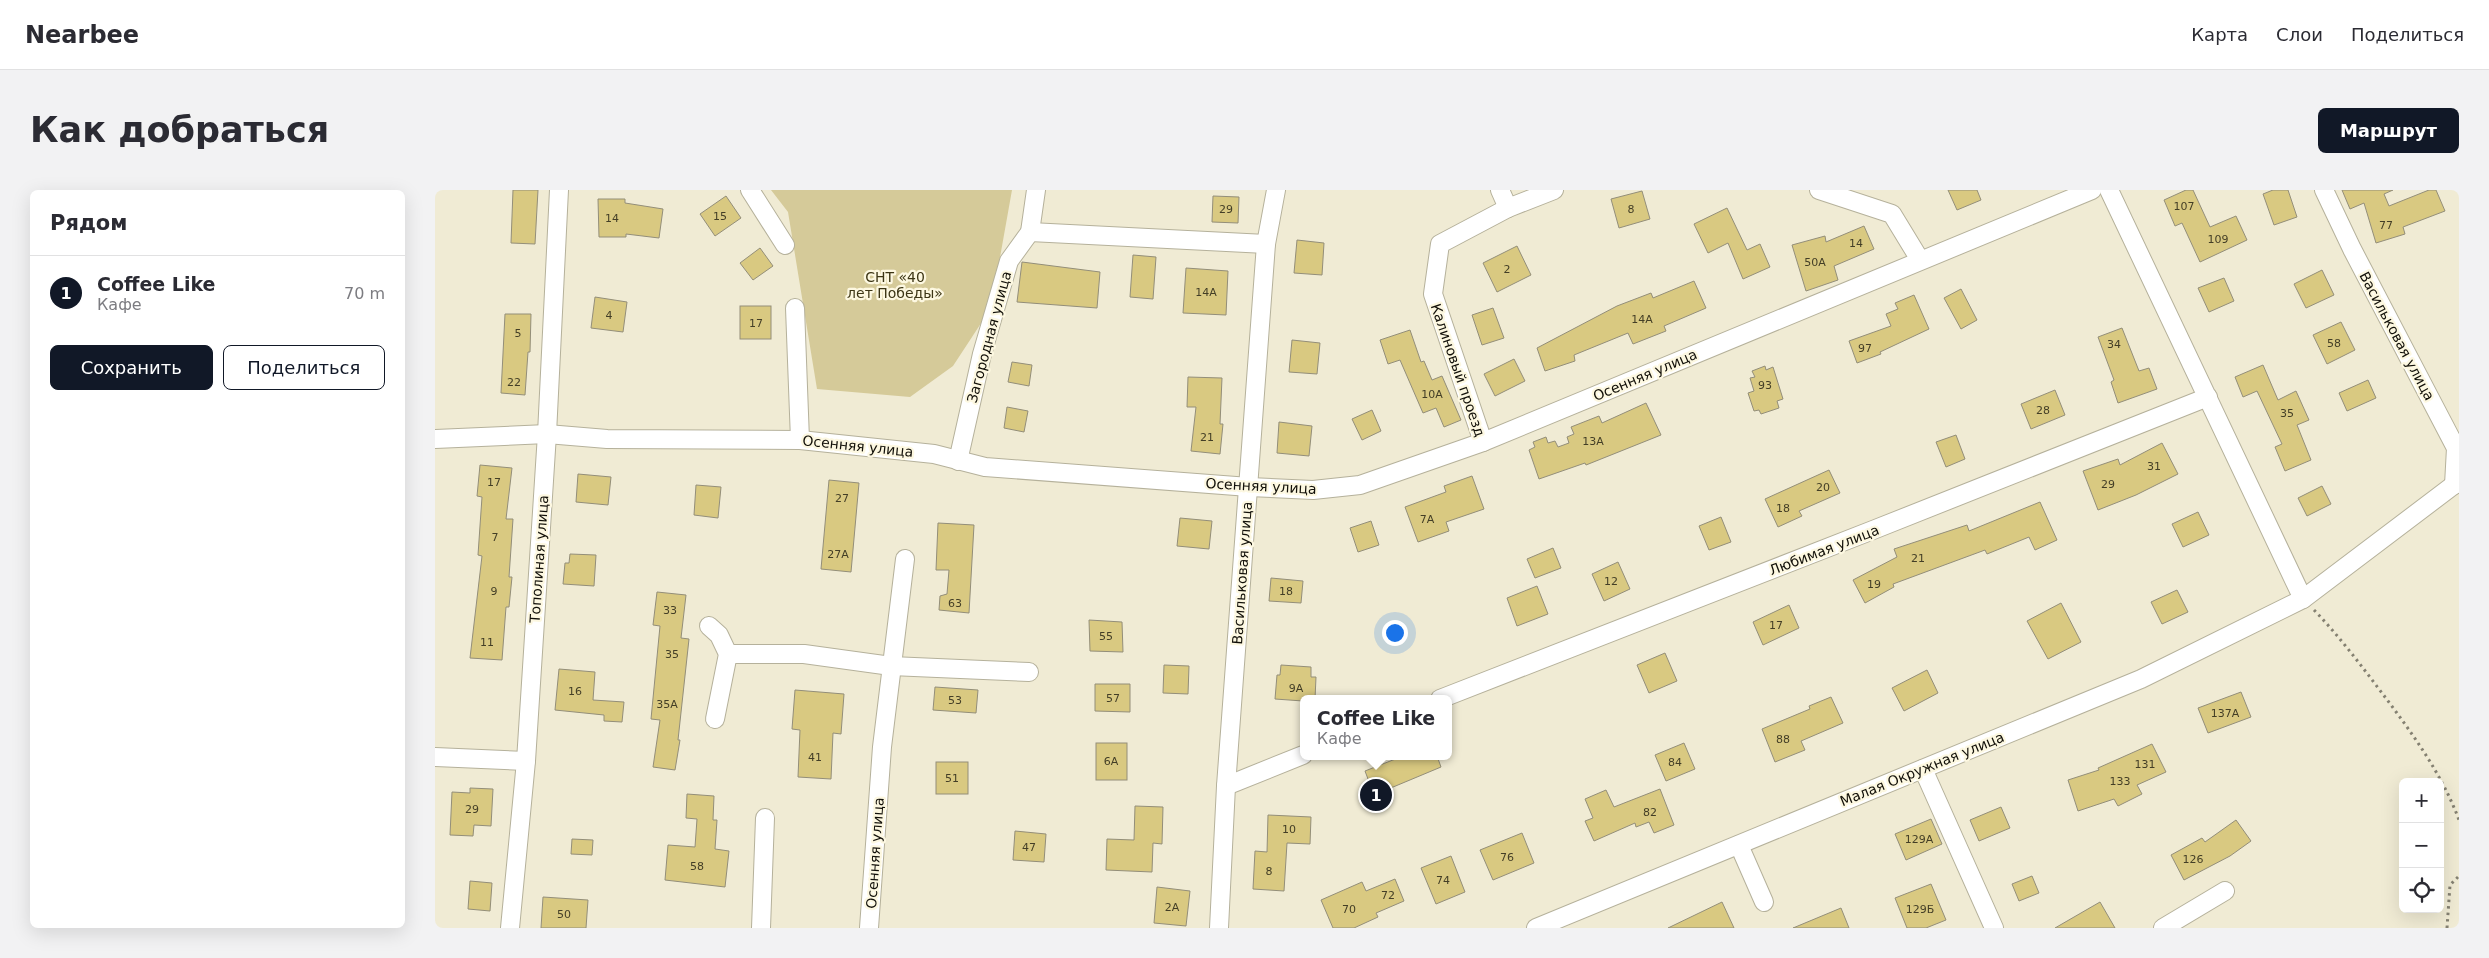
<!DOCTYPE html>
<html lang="ru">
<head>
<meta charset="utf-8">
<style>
  body { margin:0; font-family:"DejaVu Sans",sans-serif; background:#f2f2f3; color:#2b2b33 }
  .controls { position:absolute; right:15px; bottom:15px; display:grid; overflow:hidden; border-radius:8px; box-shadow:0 5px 20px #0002 }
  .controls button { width:45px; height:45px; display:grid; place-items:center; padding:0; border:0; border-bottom:1px solid #e1e1e2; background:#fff; color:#2b2b33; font:25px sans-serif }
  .you { position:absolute; left:959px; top:442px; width:18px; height:18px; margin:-12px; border:4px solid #fff; border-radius:50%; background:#1a73e8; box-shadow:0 0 0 8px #1a73e833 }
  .badge { display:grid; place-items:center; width:32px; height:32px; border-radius:50%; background:#111827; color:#fff; font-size:16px; font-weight:700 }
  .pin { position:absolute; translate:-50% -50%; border:2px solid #fff; box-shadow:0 1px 5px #0006 }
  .popup { position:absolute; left:865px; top:505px; width:152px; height:65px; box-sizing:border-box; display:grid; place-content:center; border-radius:8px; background:#fff; filter:drop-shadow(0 1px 4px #0005); font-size:16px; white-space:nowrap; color:#7c7c81 }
  .popup b { font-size:19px; color:#2b2b33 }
  .popup::after { content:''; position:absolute; left:50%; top:100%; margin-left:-10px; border:10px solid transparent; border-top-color:#fff }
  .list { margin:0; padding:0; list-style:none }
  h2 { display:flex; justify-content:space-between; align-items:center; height:65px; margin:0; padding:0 20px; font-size:21px }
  h2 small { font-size:16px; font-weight:400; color:#7c7c81 }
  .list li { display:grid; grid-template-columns:32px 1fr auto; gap:15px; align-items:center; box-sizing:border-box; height:75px; padding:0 20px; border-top:1px solid #e1e1e2 }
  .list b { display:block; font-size:19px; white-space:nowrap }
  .list p { margin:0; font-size:16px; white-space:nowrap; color:#7c7c81 }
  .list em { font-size:16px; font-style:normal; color:#7c7c81 }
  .actions { display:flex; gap:10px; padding:15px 20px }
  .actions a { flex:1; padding:11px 0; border:1px solid #111827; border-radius:8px; text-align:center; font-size:18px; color:#111827 }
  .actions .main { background:#111827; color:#fff }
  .icon { flex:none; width:28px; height:28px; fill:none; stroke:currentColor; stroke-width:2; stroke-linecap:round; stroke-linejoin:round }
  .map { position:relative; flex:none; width:2024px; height:738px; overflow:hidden; border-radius:8px }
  header { display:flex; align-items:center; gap:30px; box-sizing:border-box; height:70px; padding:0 25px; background:#fff; border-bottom:1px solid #e1e1e2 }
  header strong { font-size:24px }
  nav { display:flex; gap:28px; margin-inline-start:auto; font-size:18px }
  .intro { display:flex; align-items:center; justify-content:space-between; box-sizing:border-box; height:120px; padding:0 30px }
  h1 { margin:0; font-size:35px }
  .button { padding:12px 22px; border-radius:8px; background:#111827; color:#fff; font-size:18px; font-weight:700 }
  main { display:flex; gap:30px; padding:0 30px }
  aside { flex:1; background:#fff; border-radius:8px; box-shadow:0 5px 20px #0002 }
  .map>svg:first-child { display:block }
  .green { fill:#d5ca99 }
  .building { fill:#d9c981; stroke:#938e79 }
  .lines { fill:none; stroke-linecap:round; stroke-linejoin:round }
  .minor-casing { stroke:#b5b19b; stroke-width:20 }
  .path { stroke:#848071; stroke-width:3; stroke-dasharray:2.5 4; stroke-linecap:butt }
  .minor { stroke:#fff; stroke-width:18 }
  .labels { text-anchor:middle; stroke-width:4.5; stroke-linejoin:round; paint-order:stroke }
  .number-label { font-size:11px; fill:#433e26 }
  .park-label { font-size:14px; fill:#3c3515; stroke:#fdf8e1 }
  .street-label { font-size:14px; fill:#110f08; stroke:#fdf8e1 }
</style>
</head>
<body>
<header>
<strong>Nearbee</strong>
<nav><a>Карта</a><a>Слои</a><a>Поделиться</a></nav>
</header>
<div class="intro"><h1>Как добраться</h1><a class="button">Маршрут</a></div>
<main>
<aside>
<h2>Рядом<small></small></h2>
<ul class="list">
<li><span class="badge">1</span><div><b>Coffee Like</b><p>Кафе</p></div><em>70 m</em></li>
</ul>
<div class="actions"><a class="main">Сохранить</a><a>Поделиться</a></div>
</aside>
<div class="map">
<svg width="2024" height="738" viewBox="0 0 2024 738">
  <rect width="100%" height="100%" fill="#f0ebd4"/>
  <path class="green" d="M336,0H577L556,118L518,176L475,207L382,199L353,22Z"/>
  <g class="building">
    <path d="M78,0H103L100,54L76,53Z"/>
    <path d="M1513,0H1542L1546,10L1522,20Z"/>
    <path d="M1751,0H1758L1775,37L1801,26L1812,50L1765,72L1747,33L1740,36L1729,10Z"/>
    <path d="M1838,0H1853L1862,27L1839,35L1828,4Z"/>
    <path d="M1907,0H1958L1949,4L1954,16L1994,0H2001L2010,21L1968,37L1970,44L1941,53L1929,13L1915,19Z"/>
    <path d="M1207,1L1215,29L1184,38L1176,9Z"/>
    <path d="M291,6L306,28L280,46L265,24Z"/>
    <path d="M778,6L804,7L803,33L777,32Z"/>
    <path d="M163,9H190V13L228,19L224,48L191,44V47H164Z"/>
    <path d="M1292,18L1312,60L1325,54L1335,77L1308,89L1293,53L1273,63L1259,34Z"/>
    <path d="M1429,36L1439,59L1399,76L1403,90L1371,101L1357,55L1390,46L1391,52Z"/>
    <path d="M862,50L889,53L887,85L859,83Z"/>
    <path d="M1082,56L1096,85L1062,102L1048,73Z"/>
    <path d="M325,58L338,76L318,90L305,73Z"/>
    <path d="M698,65L721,67L718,109L695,107Z"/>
    <path d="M587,72L665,82L662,118L582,112Z"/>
    <path d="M751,78L793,81L791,125L748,123Z"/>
    <path d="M1887,80L1899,105L1871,118L1859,94Z"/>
    <path d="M1789,88L1799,111L1774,122L1763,98Z"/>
    <path d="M1259,91L1271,118L1229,136L1231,141L1198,154L1193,143L1139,165L1140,171L1110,181L1102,158L1182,116L1216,103L1218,108Z"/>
    <path d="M1526,99L1542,130L1526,139L1509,108Z"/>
    <path d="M1479,105L1494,139L1445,162L1446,164L1422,173L1414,151L1456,136L1451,124L1463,119L1460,113Z"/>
    <path d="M160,107L192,112L188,142L156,138Z"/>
    <rect x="305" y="116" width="31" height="33"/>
    <path d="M1058,118L1069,148L1047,155L1037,125Z"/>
    <path d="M70,124H96L95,162H93L90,205L66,203Z"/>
    <path d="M1906,132L1920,160L1892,174L1878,145Z"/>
    <path d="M1687,138L1704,181L1714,178L1722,199L1683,213L1676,192L1679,190L1663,147Z"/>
    <path d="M975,140L986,172L989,171L997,190L1007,186L1026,230L1009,237L1001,218L988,223L965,170L953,174L945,150Z"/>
    <path d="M857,150L885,153L882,184L854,182Z"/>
    <path d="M1079,169L1090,191L1060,206L1049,184Z"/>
    <path d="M577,172L597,175L594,196L573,192Z"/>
    <path d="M1828,175L1843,210L1861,201L1874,230L1862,235L1876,270L1850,281L1840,257L1847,254L1822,201L1808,207L1800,187Z"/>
    <path d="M1330,176L1331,180L1338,177L1348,209L1342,211L1344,218L1326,224L1324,220L1319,221L1313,203L1319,201L1315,188L1320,187L1317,181Z"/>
    <path d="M753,187L787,188L785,234H788L785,264L756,261L761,217H752Z"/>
    <path d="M1933,190L1941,208L1912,221L1904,203Z"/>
    <path d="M1620,200L1630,225L1596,239L1586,214Z"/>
    <path d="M1211,213L1226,245L1151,275L1150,273L1104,289L1094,260L1100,257L1098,252L1111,247L1113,253L1120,251L1123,257L1134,253L1132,247L1139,244L1136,237L1164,226L1167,233Z"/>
    <path d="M572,217L593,221L589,242L569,238Z"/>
    <path d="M937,220L946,241L927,250L917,229Z"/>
    <path d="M844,232L877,236L874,266L842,263Z"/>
    <path d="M1521,245L1530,269L1511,277L1501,252Z"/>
    <path d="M1727,253L1743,284L1701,305L1663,320L1648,281L1683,269L1685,275Z"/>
    <path d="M45,275L77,278L71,329H78L74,387H77L74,417H71L67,470L35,468L47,366L43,365L47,307L42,306Z"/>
    <path d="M1394,280L1405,303L1364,321L1367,326L1343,337L1330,309Z"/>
    <path d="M143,284L176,287L173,315L141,312Z"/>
    <path d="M1037,286L1049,319L1011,332L1014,341L983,352L970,317L1011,302L1009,296Z"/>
    <path d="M394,290L424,293L416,382L386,379Z"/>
    <path d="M261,295L286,297L283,328L259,325Z"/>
    <path d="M1887,296L1896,314L1872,326L1863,308Z"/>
    <path d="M1605,312L1622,350L1600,360L1594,347L1552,364L1550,360L1458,394L1459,397L1430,413L1418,390L1462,367L1459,359L1532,335L1534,341Z"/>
    <path d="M1763,322L1774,345L1748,357L1737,334Z"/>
    <path d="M1286,327L1296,352L1274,360L1264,336Z"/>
    <path d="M745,328L777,331L774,359L742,356Z"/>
    <path d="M936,331L944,355L923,362L915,338Z"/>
    <path d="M503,333L539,335L534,423L504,420L505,406L512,404L514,380H501Z"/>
    <path d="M1118,358L1126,378L1100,388L1092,369Z"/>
    <path d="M135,364L161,365L159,396L128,394L130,373H134Z"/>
    <path d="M1183,372L1195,399L1169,411L1157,384Z"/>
    <path d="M836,388L868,391L866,413L834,411Z"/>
    <path d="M1102,396L1113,424L1082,436L1072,408Z"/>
    <path d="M1742,400L1753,422L1727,434L1716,412Z"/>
    <path d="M222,402L251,405L246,448L254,449L243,550H245L240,580L218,577L225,530L216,529L225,436L218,435Z"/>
    <path d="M1626,413L1646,452L1613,469L1592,431Z"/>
    <path d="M1354,415L1364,438L1328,455L1318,432Z"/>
    <path d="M654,430L687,432L688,462L655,461Z"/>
    <path d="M1230,463L1242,491L1214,503L1202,475Z"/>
    <path d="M729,475L754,476L753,504L728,503Z"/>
    <path d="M846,475L876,477V487H881L880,509H868V511L840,509L842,485H845Z"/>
    <path d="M124,479L160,482L158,510L189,512L187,532L169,531V525L120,520Z"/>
    <path d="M1492,480L1503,503L1469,521L1457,498Z"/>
    <path d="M660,494H695V522L660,521Z"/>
    <path d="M500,497L543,500L541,523L498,520Z"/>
    <path d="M360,500L409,504L406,544L398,543L396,589L363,587L365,540L357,539Z"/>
    <path d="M1806,502L1816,527L1773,543L1763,518Z"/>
    <path d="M1396,507L1408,533L1366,551L1370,560L1340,572L1327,539L1375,519L1374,516Z"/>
    <rect x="661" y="553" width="31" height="37"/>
    <path d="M1249,553L1260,579L1231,591L1220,565Z"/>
    <path d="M1717,554L1731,582L1702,595L1707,604L1683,616L1679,609L1643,621L1633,590L1664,580L1663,578Z"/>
    <path d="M968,566H1002L1006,577L939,605L930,581Z"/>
    <rect x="501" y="572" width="32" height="32"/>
    <path d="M35,598L58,599L56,636L39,635L38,646L15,645L17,602L35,603Z"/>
    <path d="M1225,599L1239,635L1219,643L1214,632L1201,637L1200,633L1159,651L1150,631L1158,628L1150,609L1171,600L1179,617Z"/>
    <path d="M252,604L279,606L278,630H282L280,659L294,661L290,697L230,690L233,655L260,657L262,629L251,628Z"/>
    <path d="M700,616L728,617L727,654L718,653L717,682L671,680L672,649L699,650Z"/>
    <path d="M1566,617L1575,638L1544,651L1535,630Z"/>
    <path d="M833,625L876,627L875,654L852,653L849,701L818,699L820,661L832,662Z"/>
    <path d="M1496,629L1507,654L1471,670L1460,644Z"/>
    <path d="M1801,630L1816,651L1795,666L1749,690L1736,665L1767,648L1770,652Z"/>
    <path d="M580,641L611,644L609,672L578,670Z"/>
    <path d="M1087,643L1099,673L1058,690L1045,660Z"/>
    <path d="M137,649L158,650L157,665L136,664Z"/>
    <path d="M1016,666L1030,702L1001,714L986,678Z"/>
    <path d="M1597,686L1604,703L1584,711L1577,694Z"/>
    <path d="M960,689L969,711L941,723L943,727L919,738H898L886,710L927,692L931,701Z"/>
    <path d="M35,691L57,693L55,721L33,719Z"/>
    <path d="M1496,694L1511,730L1491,738H1472L1460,708Z"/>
    <path d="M722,697L755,701L751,736L719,733Z"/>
    <path d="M108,707L153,710L151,738H106Z"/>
    <path d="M1287,712L1299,738H1233Z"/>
    <path d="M1665,712L1680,738H1620Z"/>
    <path d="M1406,718L1414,738H1358Z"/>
  </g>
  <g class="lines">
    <g class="minor-casing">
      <g id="minor">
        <path d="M315,0L350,55"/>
        <path d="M1065,0L1073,18"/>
        <path d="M1384,0L1457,24L1485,70"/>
        <path d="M1674,0L1868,409"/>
        <path d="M1889,0L1917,59L2021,258L2019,295"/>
        <path d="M595,42L831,54"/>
        <path d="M360,118L365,250"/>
        <path d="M0,249L112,244L172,249L365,250L499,264L550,277L814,297L878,300L925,295L1048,252L1657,0"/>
        <path d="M1048,252L998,104L1005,54L1073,18L1119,0"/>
        <path d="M523,271L547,164L574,71L595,42L601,0"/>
        <path d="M274,436L284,445L293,464L280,529"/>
        <path d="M293,464H369L456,476L594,482"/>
        <path d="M1005,509L1438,340L1773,207"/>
        <path d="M0,567L91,571"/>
        <path d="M1488,579L1559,738"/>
        <path d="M791,596L868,565"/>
        <path d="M1304,655L1329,712"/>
        <path d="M75,738L91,571L112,244L124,0"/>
        <path d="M326,738L330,628"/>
        <path d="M434,738L447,557L470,369"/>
        <path d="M784,738L791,596L831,54L841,0"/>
        <path d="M1101,738L1706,489L1868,409L2024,291"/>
        <path d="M1728,738L1790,701"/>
      </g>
    </g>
    <g class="path">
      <path d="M1879,420C1904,446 1925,474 1947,503C1977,543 2007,584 2024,630"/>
      <path d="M2012,738L2015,695L2024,686"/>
    </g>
    <use href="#minor" class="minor"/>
  </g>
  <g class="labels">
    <g class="number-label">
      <text x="1749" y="20">107</text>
      <text x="791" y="23">29</text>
      <text x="1196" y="23">8</text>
      <text x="285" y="30">15</text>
      <text x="177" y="32">14</text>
      <text x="1951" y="39">77</text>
      <text x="1783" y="53">109</text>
      <text x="1421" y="57">14</text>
      <text x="1380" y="76">50А</text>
      <text x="1072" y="83">2</text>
      <text x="771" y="106">14А</text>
      <text x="174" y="129">4</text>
      <text x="1207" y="133">14А</text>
      <text x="321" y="137">17</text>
      <text x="83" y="147">5</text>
      <text x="1899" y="157">58</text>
      <text x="1679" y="158">34</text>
      <text x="1430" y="162">97</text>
      <text x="79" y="196">22</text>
      <text x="1330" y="199">93</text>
      <text x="997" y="208">10А</text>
      <text x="1608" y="224">28</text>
      <text x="1852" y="227">35</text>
      <text x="772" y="251">21</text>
      <text x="1158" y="255">13А</text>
      <text x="1719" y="280">31</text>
      <text x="59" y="296">17</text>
      <text x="1673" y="298">29</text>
      <text x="1388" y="301">20</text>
      <text x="407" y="312">27</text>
      <text x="1348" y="322">18</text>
      <text x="992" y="333">7А</text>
      <text x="60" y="351">7</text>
      <text x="403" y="368">27А</text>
      <text x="1483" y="372">21</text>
      <text x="1176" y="395">12</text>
      <text x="1439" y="398">19</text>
      <text x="59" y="405">9</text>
      <text x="851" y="405">18</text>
      <text x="520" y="417">63</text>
      <text x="235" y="424">33</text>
      <text x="1341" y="439">17</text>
      <text x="671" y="450">55</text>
      <text x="52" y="456">11</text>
      <text x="237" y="468">35</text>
      <text x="861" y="502">9А</text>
      <text x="140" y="505">16</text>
      <text x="678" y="512">57</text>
      <text x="520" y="514">53</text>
      <text x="232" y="518">35А</text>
      <text x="1790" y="527">137А</text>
      <text x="1348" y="553">88</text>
      <text x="380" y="571">41</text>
      <text x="676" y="575">6А</text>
      <text x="1240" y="576">84</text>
      <text x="1710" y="578">131</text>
      <text x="517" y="592">51</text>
      <text x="1685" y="595">133</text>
      <text x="37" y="623">29</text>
      <text x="1215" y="626">82</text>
      <text x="854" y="643">10</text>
      <text x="1484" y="653">129А</text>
      <text x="594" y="661">47</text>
      <text x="1072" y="671">76</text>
      <text x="1758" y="673">126</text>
      <text x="262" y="680">58</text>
      <text x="834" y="685">8</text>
      <text x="1008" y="694">74</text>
      <text x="953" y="709">72</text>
      <text x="737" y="721">2А</text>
      <text x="914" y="723">70</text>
      <text x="1485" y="723">129Б</text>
      <text x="129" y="728">50</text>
    </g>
    <g class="park-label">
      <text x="460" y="92">СНТ «40<tspan x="460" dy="16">лет Победы»</tspan></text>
    </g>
    <g class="street-label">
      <text transform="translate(1962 146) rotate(62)" y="5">Васильковая улица</text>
      <text transform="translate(554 147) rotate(-75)" y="5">Загородная улица</text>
      <text transform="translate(1023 180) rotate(71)" y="5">Калиновый проезд</text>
      <text transform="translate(1210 185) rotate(-23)" y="5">Осенняя улица</text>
      <text transform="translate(423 256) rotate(6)" y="5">Осенняя улица</text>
      <text transform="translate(826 296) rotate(3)" y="5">Осенняя улица</text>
      <text transform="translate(1389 360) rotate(-21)" y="5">Любимая улица</text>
      <text transform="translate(104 369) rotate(-86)" y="5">Тополиная улица</text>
      <text transform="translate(807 383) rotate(-86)" y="5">Васильковая улица</text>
      <text transform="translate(1487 579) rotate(-22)" y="5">Малая Окружная улица</text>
      <text transform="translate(440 663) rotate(-86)" y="5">Осенняя улица</text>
    </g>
  </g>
</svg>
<div class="controls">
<button>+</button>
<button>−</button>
<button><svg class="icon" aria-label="locate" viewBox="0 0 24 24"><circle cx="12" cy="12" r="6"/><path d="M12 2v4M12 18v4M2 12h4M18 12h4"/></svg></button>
</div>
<div class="you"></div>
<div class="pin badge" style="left:941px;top:605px">1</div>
<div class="popup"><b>Coffee Like</b>Кафе</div>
</div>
</main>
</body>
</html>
